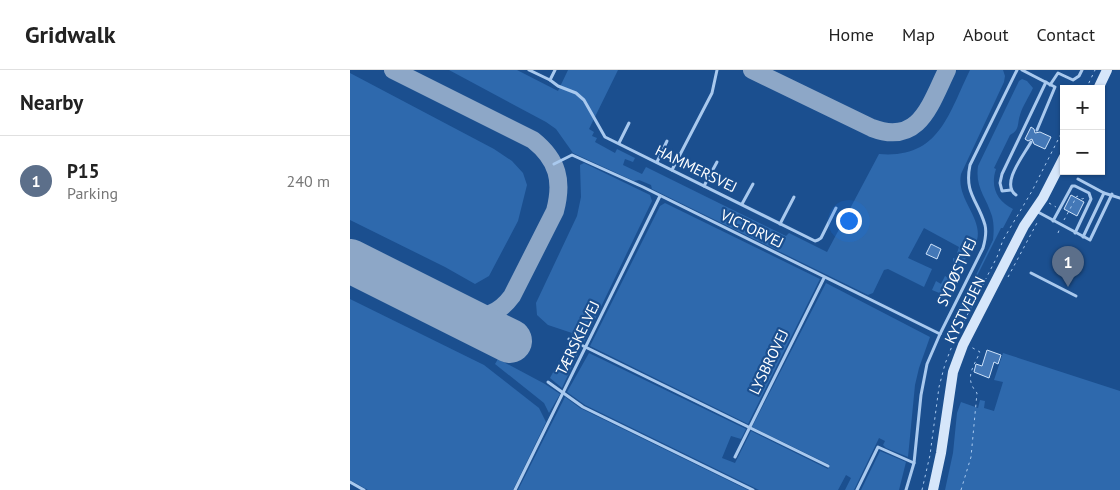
<!DOCTYPE html>
<html lang="en">
<head>
<meta charset="utf-8">
<style>
  body { margin:0; font-family:"PT Sans",sans-serif; background:#f6f6f6; color:#222 }
  .controls { position:absolute; right:15px; top:15px; display:grid; overflow:hidden; border-radius:0px; box-shadow:0 1px 4px #0004 }
  .controls button { width:45px; height:45px; display:grid; place-items:center; padding:0; border:0; border-bottom:1px solid #e0e0e0; background:#fff; color:#222; font:25px sans-serif }
  .you { position:absolute; left:498px; top:150px; width:18px; height:18px; margin:-12px; border:4px solid #fff; border-radius:50%; background:#1a73e8; box-shadow:0 0 0 8px #1a73e833 }
  .badge { display:grid; place-items:center; width:32px; height:32px; border-radius:50%; background:#857141; color:#fff; font-size:16px; font-weight:700 }
  .pin { position:absolute; translate:-50% -41px; filter:drop-shadow(0 1px 2px #0008) }
  .pin::after { content:''; position:absolute; top:26px; width:18px; height:15px; background:inherit; clip-path:polygon(0 0,100% 0,50% 100%) }
  .list { margin:0; padding:0; list-style:none }
  h2 { display:flex; justify-content:space-between; align-items:center; height:65px; margin:0; padding:0 20px; font-size:21px }
  h2 small { font-size:16px; font-weight:400; color:#767676 }
  .list li { display:grid; grid-template-columns:32px 1fr auto; gap:15px; align-items:center; box-sizing:border-box; height:90px; padding:0 20px; border-top:1px solid #e0e0e0 }
  .list b { display:block; font-size:19px; white-space:nowrap }
  .list p { margin:0; font-size:16px; white-space:nowrap; color:#767676 }
  .list em { font-size:16px; font-style:normal; color:#767676 }
  .map { position:relative; flex:none; width:770px; height:420px; overflow:hidden }
  header { display:flex; align-items:center; gap:30px; box-sizing:border-box; height:70px; padding:0 25px; background:#fff; border-bottom:1px solid #e0e0e0 }
  header strong { font-size:24px }
  nav { display:flex; gap:28px; margin-inline-start:auto; font-size:18px }
  main { display:flex }
  aside { flex:1; background:#fff }
  .map>svg:first-child { display:block }
  .green { fill:#2e69ad }
  .lines { fill:none; stroke-linecap:round; stroke-linejoin:round }
  .taxiway { stroke:#8da7c7; stroke-width:18 }
  .runway { stroke:#8da7c7; stroke-width:44 }
  .building { fill:#4478b7; stroke:#cfe3fa }
  .path { stroke:#a9c9ee; stroke-width:1; stroke-dasharray:2.5 4; stroke-linecap:butt }
  .lane { stroke:#a9c9ee; stroke-width:3 }
  .secondary { stroke:#d6e6fa; stroke-width:10 }
  .labels { text-anchor:middle; stroke-width:4.5; stroke-linejoin:round; paint-order:stroke }
  .street-label { font-size:15px; fill:#fff; stroke:#1b4f8f }
</style>
</head>
<body>
<header>
<strong>Gridwalk</strong>
<nav><a>Home</a><a>Map</a><a>About</a><a>Contact</a></nav>
</header>
<main>
<aside>
<h2>Nearby<small></small></h2>
<ul class="list">
<li><span class="badge" style="background:#5c6f8a">1</span><div><b>P15</b><p>Parking</p></div><em>240 m</em></li>
</ul>
</aside>
<div class="map">
<svg width="770" height="420" viewBox="0 0 770 420">
  <rect width="100%" height="100%" fill="#1b4f8f"/>
  <g class="green">
    <path d="M99,0H167L208,21L218,0H268L239,59L244,62L242,66L247,68L245,72L265,83L267,79L285,88L283,92L275,89L273,95L292,104L296,97L436,166L439,163L477,182L529,84C589,89 598,45 620,0H653L655,6L654,12L611,104C606,129 633,148 627,170C625,175 621,178 618,183C615,189 614,196 608,199L603,196V188L606,189L609,185L607,183L609,177L574,158L558,188L582,199L574,217L538,199L534,200L523,223L518,225L302,119L301,115L289,110L284,111L223,83L206,59L196,52Z"/>
    <path d="M0,3L144,79L162,91L173,103L177,115L168,151L139,206L125,214L95,197L0,150Z"/>
    <path d="M672,9L677,11L683,18C679,27 673,35 670,45C667,54 670,60 660,65L644,98L646,99C640,117 647,131 663,139L653,158H651L605,250V248L643,170C644,161 644,154 642,146C636,126 625,118 628,96L669,11Z"/>
    <path d="M234,93L300,125L302,131L234,272L221,266L222,263L198,255L187,245L186,233L227,146L231,127L230,95Z"/>
    <path d="M315,133L470,209L398,354L240,276L310,136Z"/>
    <path d="M595,206L602,210L606,216L602,225L599,227L582,220L586,211L591,214Z"/>
    <path d="M476,213L580,267L569,298L565,315L558,387L536,378L533,375L535,371L529,368L504,420H495L501,408L496,405L488,420H409L235,335L217,322L239,283L396,359L391,369L381,366L372,388L385,393L401,361L478,399L480,395L402,357Z"/>
    <path d="M0,229L134,295L189,338L196,352L163,420H18L0,410Z"/>
    <path d="M219,272L231,277L212,318L200,308Z"/>
    <path d="M653,283L770,321V420H595L603,383L607,343L611,332L628,338L630,330L635,331L634,338L644,341L653,312L644,310Z"/>
    <path d="M148,289L195,314L210,324L199,343L194,333L145,294Z"/>
    <path d="M215,327L230,338L398,420H168Z"/>
    <path d="M530,381L556,392L549,420H511Z"/>
  </g>
  <g class="lines">
    <g class="taxiway">
      <path d="M43,0L183,70C208,90 213,111 205,141L162,226C148,245 134,248 111,246"/>
      <path d="M402,0L522,58C569,76 580,35 597,0"/>
    </g>
    <path class="runway" d="M0,191L160,271"/>
  </g>
  <g class="building">
    <path d="M681,57L684,59L685,63L690,62L701,67L695,79L684,74L682,69L678,71L675,69Z"/>
    <path d="M721,125L734,132L727,146L714,139Z"/>
    <path d="M581,174L591,179L587,189L576,184Z"/>
    <path d="M637,280L651,285L648,294L644,292L639,308L624,302L626,294L632,296Z"/>
  </g>
  <g class="lines">
    <g class="path">
      <path d="M736,19L745,0"/>
      <path d="M699,133L706,137"/>
      <path d="M714,150L727,126L732,129L735,128"/>
      <path d="M708,163L710,158"/>
      <path d="M658,207L688,151"/>
      <path d="M572,420L580,385L589,317L595,294L604,271L647,187L653,170L682,121L714,58"/>
      <path d="M611,420L621,387L627,323C614,308 623,298 630,282L621,277"/>
    </g>
    <g class="lane">
      <path d="M179,0L200,10L205,0"/>
      <path d="M672,0L705,17L687,60"/>
      <path d="M200,10L208,16L226,23L234,30L255,67L465,171L468,170L471,168L486,138"/>
      <path d="M700,15L708,3L723,10L729,6L732,0"/>
      <path d="M269,73L279,53"/>
      <path d="M307,92L317,71"/>
      <path d="M204,94L222,85L293,117L590,264"/>
      <path d="M322,100L362,23L367,0"/>
      <path d="M728,109L754,123L770,128"/>
      <path d="M354,116L367,92"/>
      <path d="M661,120L652,121L650,113L652,104L696,12"/>
      <path d="M666,125C650,114 674,85 681,72"/>
      <path d="M392,134L403,114"/>
      <path d="M686,141L740,170L762,124"/>
      <path d="M703,151L722,116H725L739,123L741,129L725,163"/>
      <path d="M430,154L444,127"/>
      <path d="M733,167L754,123"/>
      <path d="M681,203L726,226"/>
      <path d="M219,269L478,396"/>
      <path d="M198,312L233,337L403,420"/>
      <path d="M385,387L474,208"/>
      <path d="M0,412L14,420"/>
      <path d="M165,420L310,126"/>
      <path d="M507,420L528,377L564,393"/>
      <path d="M556,420L564,393L571,325L577,294L590,264L633,178C635,171 637,163 635,155C628,130 614,124 620,95L667,0"/>
    </g>
    <g class="secondary">
      <path d="M748,19L757,0"/>
      <path d="M583,420L591,383L603,302L613,275L674,156L693,128L714,87"/>
    </g>
  </g>
  <g class="labels">
    <g class="street-label">
      <text transform="translate(346 99) rotate(26)" y="5">HAMMERSVEJ</text>
      <text transform="translate(402 159) rotate(26)" y="5">VICTORVEJ</text>
      <text transform="translate(607 202) rotate(-65)" y="5">SYDØSTVEJ</text>
      <text transform="translate(615 240) rotate(-64)" y="5">KYSTVEJEN</text>
      <text transform="translate(228 268) rotate(-64)" y="5">TÆRSKELVEJ</text>
      <text transform="translate(419 292) rotate(-64)" y="5">LYSBROVEJ</text>
    </g>
  </g>
</svg>
<div class="controls">
<button>+</button>
<button>−</button>
</div>
<div class="you"></div>
<div class="pin badge" style="left:718px;top:217px;background:#5c6f8a">1</div>
</div>
</main>
</body>
</html>
